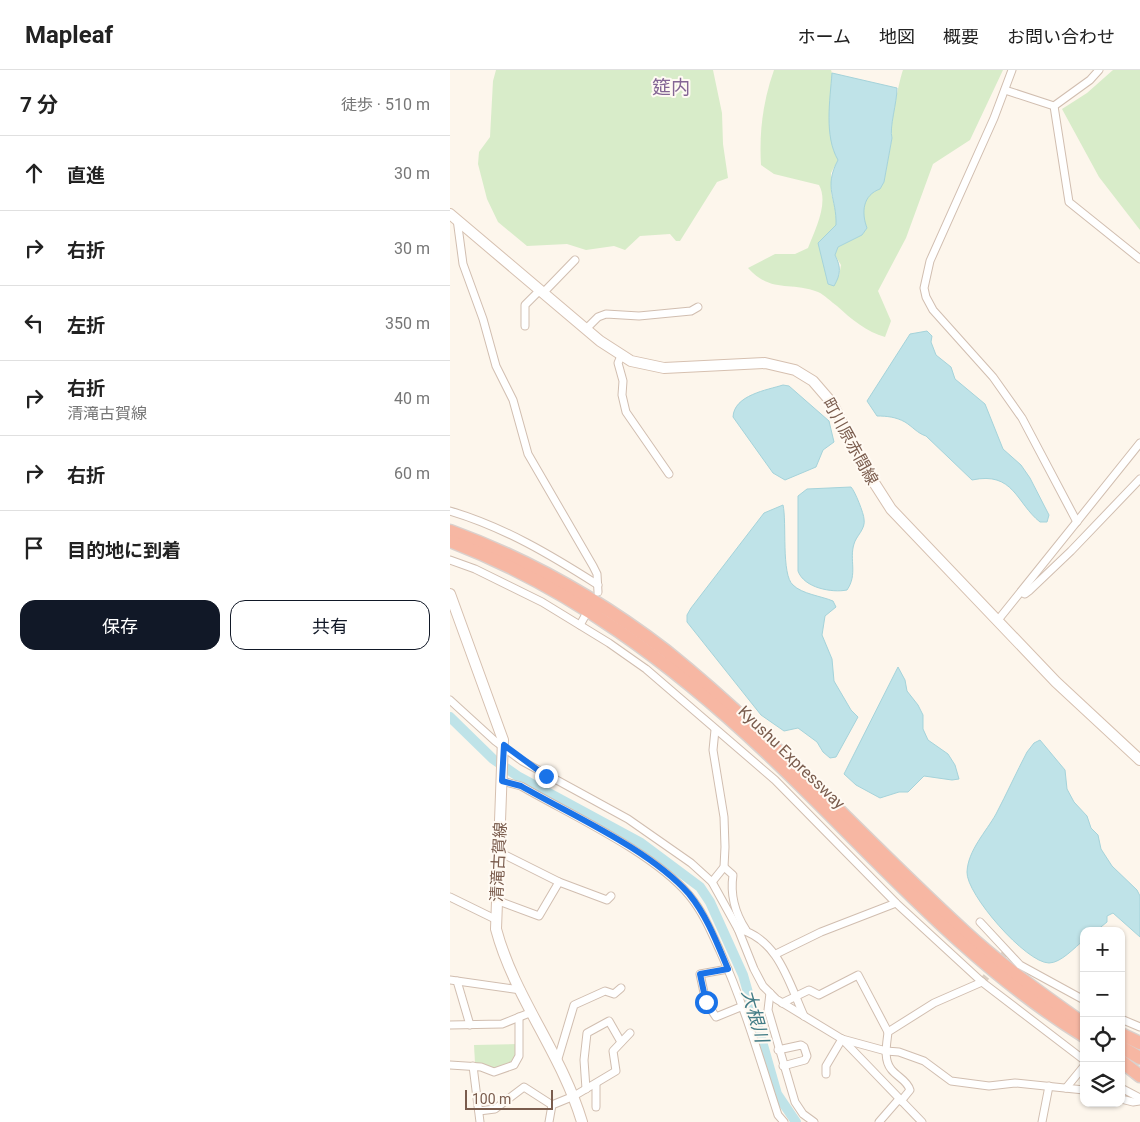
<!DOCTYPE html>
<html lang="ja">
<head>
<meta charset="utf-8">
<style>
  body { margin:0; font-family:Roboto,"Noto Sans JP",sans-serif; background:#f6f6f6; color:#222 }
  .controls { position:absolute; right:15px; bottom:15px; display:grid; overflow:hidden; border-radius:10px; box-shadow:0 1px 4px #0004 }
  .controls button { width:45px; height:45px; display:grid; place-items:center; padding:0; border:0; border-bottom:1px solid #e0e0e0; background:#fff; color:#222; font:25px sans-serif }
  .scale { position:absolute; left:15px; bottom:12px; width:88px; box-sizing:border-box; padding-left:5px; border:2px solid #7a5c4d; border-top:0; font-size:14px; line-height:18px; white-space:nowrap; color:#7a5c4d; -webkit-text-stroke:4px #fffaf3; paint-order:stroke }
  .stop { position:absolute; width:15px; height:15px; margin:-11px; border:4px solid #1a73e8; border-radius:50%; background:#fff }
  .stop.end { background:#1a73e8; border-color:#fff; box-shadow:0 1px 5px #0008 }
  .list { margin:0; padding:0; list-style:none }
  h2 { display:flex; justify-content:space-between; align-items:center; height:65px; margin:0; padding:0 20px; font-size:21px }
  h2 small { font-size:16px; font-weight:400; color:#767676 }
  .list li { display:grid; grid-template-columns:32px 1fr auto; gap:15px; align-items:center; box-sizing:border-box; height:75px; padding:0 20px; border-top:1px solid #e0e0e0 }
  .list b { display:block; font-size:19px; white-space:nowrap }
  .list p { margin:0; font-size:16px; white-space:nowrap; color:#767676 }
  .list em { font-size:16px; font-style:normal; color:#767676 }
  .actions { display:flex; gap:10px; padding:15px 20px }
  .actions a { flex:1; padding:11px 0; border:1px solid #111827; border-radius:15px; text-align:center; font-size:18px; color:#111827 }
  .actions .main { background:#111827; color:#fff }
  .icon { flex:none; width:28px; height:28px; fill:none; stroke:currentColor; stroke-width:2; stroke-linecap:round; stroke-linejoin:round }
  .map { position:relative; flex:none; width:690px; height:1052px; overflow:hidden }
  header { display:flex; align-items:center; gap:30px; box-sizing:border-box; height:70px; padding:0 25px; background:#fff; border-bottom:1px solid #e0e0e0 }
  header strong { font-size:24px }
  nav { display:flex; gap:28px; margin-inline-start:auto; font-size:18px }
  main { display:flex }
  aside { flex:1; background:#fff }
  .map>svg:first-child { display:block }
  .green { fill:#d8ecc9 }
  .water { fill:#bfe3e8; stroke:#a5d3da }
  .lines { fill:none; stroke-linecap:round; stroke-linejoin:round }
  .river { stroke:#bfe3e8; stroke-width:10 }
  .minor-tunnel { stroke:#dcd0c4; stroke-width:7; stroke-dasharray:7 3.5; stroke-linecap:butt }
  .minor-casing { stroke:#d1beb0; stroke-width:9 }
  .secondary-casing { stroke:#d6c0b0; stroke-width:12 }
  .motorway-casing { stroke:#dad1cd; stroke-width:15 }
  .minor { stroke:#fff; stroke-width:7 }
  .secondary { stroke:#fff; stroke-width:10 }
  .motorway { stroke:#f7b7a3; stroke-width:12 }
  .route { stroke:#1a73e8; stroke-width:6 }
  .labels { text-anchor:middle; stroke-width:4; stroke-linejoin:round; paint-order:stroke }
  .street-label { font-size:16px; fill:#7a5c4d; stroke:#fffaf3 }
  .water-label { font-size:18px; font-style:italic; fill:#437c86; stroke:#fffaf3 }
  .quarter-label { font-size:19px; fill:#846695; stroke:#fffaf3 }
</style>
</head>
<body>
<header>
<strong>Mapleaf</strong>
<nav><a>ホーム</a><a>地図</a><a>概要</a><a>お問い合わせ</a></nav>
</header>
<main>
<aside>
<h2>7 分<small>徒歩 · 510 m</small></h2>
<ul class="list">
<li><svg class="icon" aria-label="ahead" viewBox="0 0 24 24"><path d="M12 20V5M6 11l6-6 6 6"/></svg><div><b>直進</b></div><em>30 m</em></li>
<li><svg class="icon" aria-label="right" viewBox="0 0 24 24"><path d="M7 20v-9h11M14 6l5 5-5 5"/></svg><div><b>右折</b></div><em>30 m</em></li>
<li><svg class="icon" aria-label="left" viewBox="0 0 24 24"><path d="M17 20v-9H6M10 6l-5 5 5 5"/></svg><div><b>左折</b></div><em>350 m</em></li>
<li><svg class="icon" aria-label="right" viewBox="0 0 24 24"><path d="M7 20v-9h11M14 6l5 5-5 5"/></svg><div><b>右折</b><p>清滝古賀線</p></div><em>40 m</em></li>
<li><svg class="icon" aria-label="right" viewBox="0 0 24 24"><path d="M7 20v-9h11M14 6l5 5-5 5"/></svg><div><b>右折</b></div><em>60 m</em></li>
<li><svg class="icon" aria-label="arrive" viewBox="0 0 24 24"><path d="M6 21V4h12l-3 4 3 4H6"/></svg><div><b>目的地に到着</b></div></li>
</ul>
<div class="actions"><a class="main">保存</a><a>共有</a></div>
</aside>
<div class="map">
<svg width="690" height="1052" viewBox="0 0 690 1052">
  <rect width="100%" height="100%" fill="#fdf6ec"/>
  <g class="green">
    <path d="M46,0H263L272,43L273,74L278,108L267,112L230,171H226L220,164L190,166L175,180L164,176L136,180L117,174L77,176L48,152L37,129L28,94L29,82L40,67L43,11Z"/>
    <path d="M324,0H381L382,3L380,54L388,90L381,103V123L387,146L386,155C364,178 373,186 378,214L389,206L391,195L385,185L388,177L412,165L417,158C411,142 412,125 430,119L434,112L442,68C439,59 449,11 453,0H553L520,70L483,94L456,168L428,221L441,251L435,267C417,262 401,249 387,236C381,232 375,225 368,222C339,211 322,224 298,198L325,184H345L358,178C365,160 379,133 369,115L324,104L311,95C309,62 313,31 324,0Z"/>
    <path d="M663,0H690V160L649,107L612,39L637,23Z"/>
    <path d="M67,974C66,1003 47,1001 25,993L24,975Z"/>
  </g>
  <g class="water">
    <path d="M382,3L447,18C447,33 439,58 442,68L434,112L430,119C413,125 411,142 417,158L412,165L388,177L385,185C391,197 391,204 384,216L378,214L368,173L386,155C387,128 373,118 388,90C374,66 380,30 382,3Z"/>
    <path d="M477,261L482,266L481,272L486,285L501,297L505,309L535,334L553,379L571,395L580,408L599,445L597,452H590C566,433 564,401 522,410L476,366C467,363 463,357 455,352C446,347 437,346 427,346L417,331L460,264Z"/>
    <path d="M333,315L339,316L379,351L384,372L373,380L366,397L335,410L323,403L283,347C284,325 317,320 333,315Z"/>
    <path d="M401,417C405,421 414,444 414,449C416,459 406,466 404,474C399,490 408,504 397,520C382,523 354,518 348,501V426L357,419Z"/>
    <path d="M333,435C337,452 331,505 343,515C352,524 371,526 383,531L386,537L375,546L372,565L382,589L384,611L401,640L408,647L386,687L380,688L373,682L367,672L348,658L334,661L311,645L237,552V545L241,538L314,443Z"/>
    <path d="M448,597L455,610L457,621L468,635L473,645V659L478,670L498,684L505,695L509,709L502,710L474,706L458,722H449L430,728L406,715L394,704Z"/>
    <path d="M590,670L615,700L617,719L624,732L637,746L641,758L648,765L651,779L662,796L687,820L690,826V867L663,843L657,846V852L646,861H634V870C625,877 611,893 599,893C576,893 516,824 517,802C518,780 536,762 546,744C557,723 566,703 577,682L584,673Z"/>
  </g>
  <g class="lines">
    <path class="river" d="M0,647L43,689L69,707L191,773L250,817L260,832L293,905L327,1024L346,1052"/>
    <path class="minor-tunnel" d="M532,912L557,881"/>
    <g class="minor-casing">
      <g id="minor">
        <path d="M562,0L544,48L480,191L474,218L476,227L483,240L543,307L572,348L627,452"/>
        <path d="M555,20L604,36L619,132L690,189"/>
        <path d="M604,36L640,10L649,0"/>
        <path d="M7,149L13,194L33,249L46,296L63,330L78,384L143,496L147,504L148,522"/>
        <path d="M93,223L125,190"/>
        <path d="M75,256V235L90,220"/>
        <path d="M136,259L148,247L156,244L189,246L241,241L248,237"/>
        <path d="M171,286L168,293L173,311L172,325L176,342L219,404"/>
        <path d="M0,441C54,457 101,485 148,515"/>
        <path d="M0,490L25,499L92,532L159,573L196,599L325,710L446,833L532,912L634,990"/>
        <path d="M571,522L575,524L579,521L621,481L690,409"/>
        <path d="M548,550L690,373"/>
        <path d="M130,555L135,546"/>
        <path d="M0,630L45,671L72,691L178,749L241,793L262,812L288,859L304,899L313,916L326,929L392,969L436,981L449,982L474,991L501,1011L539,1016L565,1013L634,1020"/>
        <path d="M52,711L71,716C121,745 203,782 239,825C253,842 261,861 270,881C294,934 310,990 328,1045L334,1052"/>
        <path d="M49,782L109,812L157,830L161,826"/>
        <path d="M274,797L283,805C280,825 285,843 296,860"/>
        <path d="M262,812L274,797L275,777L274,747L263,680L265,660"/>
        <path d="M0,827L45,849"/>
        <path d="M46,830L89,846L109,812"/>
        <path d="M530,852L570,895L634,930"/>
        <path d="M288,859C328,868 339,913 354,946"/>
        <path d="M326,884L371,862L446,833"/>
        <path d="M278,899L250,904L256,932L266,947L293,936"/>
        <path d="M0,910L71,920"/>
        <path d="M7,911L20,955"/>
        <path d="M320,923L318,940L345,1032L353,1044L364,1052"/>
        <path d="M332,933L359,920L369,925L408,905L438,962"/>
        <path d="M671,949L690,957"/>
        <path d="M0,955L52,954L82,942"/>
        <path d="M392,969L472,1052"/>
        <path d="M328,980L351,975L354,977L357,986L355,990L333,996"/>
        <path d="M107,992L124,935L155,921L164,924L171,918"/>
        <path d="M0,995L31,997L44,1002L64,995L69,986V947"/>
        <path d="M23,996L30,1052"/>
        <path d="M376,1004V996L392,969"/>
        <path d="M146,1014V1037"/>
        <path d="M616,1018L634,996"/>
        <path d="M671,1018L690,1028"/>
        <path d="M136,1019L134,990L137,963L159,951L171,972"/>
        <path d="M671,1029L683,1032L690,1031"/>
        <path d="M451,1031L460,1020C457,1010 447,1007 441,999C433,989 437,973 438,962L484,933L532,912"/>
        <path d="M29,1041L45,1039L74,1017L102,1035"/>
        <path d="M99,1052L102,1035L124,1026L166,1001L163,981L180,963"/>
        <path d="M429,1052L449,1029"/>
        <path d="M592,1052L599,1016"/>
      </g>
    </g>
    <g class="secondary-casing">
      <g id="secondary">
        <path d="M0,144L150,271L181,291L214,298L315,293L345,300L363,311L382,333L416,400L441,439L606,612L690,690"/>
        <path d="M0,524L53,670L46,859C64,927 112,984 132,1052"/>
      </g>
    </g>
    <g class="motorway-casing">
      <g id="motorway">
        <path d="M0,461C77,489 151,531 216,581C323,667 414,770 515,862C552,896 593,925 634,954"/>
        <path d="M0,471C120,517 223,594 316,682C419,779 512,891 634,966"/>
        <path d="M671,964L690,973"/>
        <path d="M671,977L690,988"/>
        <path d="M671,991L690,1006"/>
      </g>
    </g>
    <use href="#minor" class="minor"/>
    <use href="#secondary" class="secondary"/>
    <use href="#motorway" class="motorway"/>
  </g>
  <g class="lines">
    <path class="route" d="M96,706L54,675L52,711L71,716C123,746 199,779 239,824C257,846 267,873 278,899L250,904L256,932"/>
  </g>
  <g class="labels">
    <g class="street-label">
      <text transform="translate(401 371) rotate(61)" y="6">町川原赤間線</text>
      <text transform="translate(342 687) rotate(44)" y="6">Kyushu Expressway</text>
      <text transform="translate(48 792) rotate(-87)" y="6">清滝古賀線</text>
    </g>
    <g class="water-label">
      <text transform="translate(305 946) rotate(74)" y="6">大根川</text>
    </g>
    <g class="quarter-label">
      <text x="221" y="24">筵内</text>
    </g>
  </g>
</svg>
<div class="controls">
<button>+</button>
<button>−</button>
<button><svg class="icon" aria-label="locate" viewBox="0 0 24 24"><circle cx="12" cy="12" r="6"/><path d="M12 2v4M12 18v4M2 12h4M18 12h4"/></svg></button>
<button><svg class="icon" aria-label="layers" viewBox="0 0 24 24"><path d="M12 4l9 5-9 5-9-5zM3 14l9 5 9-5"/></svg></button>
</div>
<div class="scale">100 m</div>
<div class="stop" style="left:256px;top:932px"></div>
<div class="stop end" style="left:96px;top:706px"></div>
</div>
</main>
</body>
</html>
